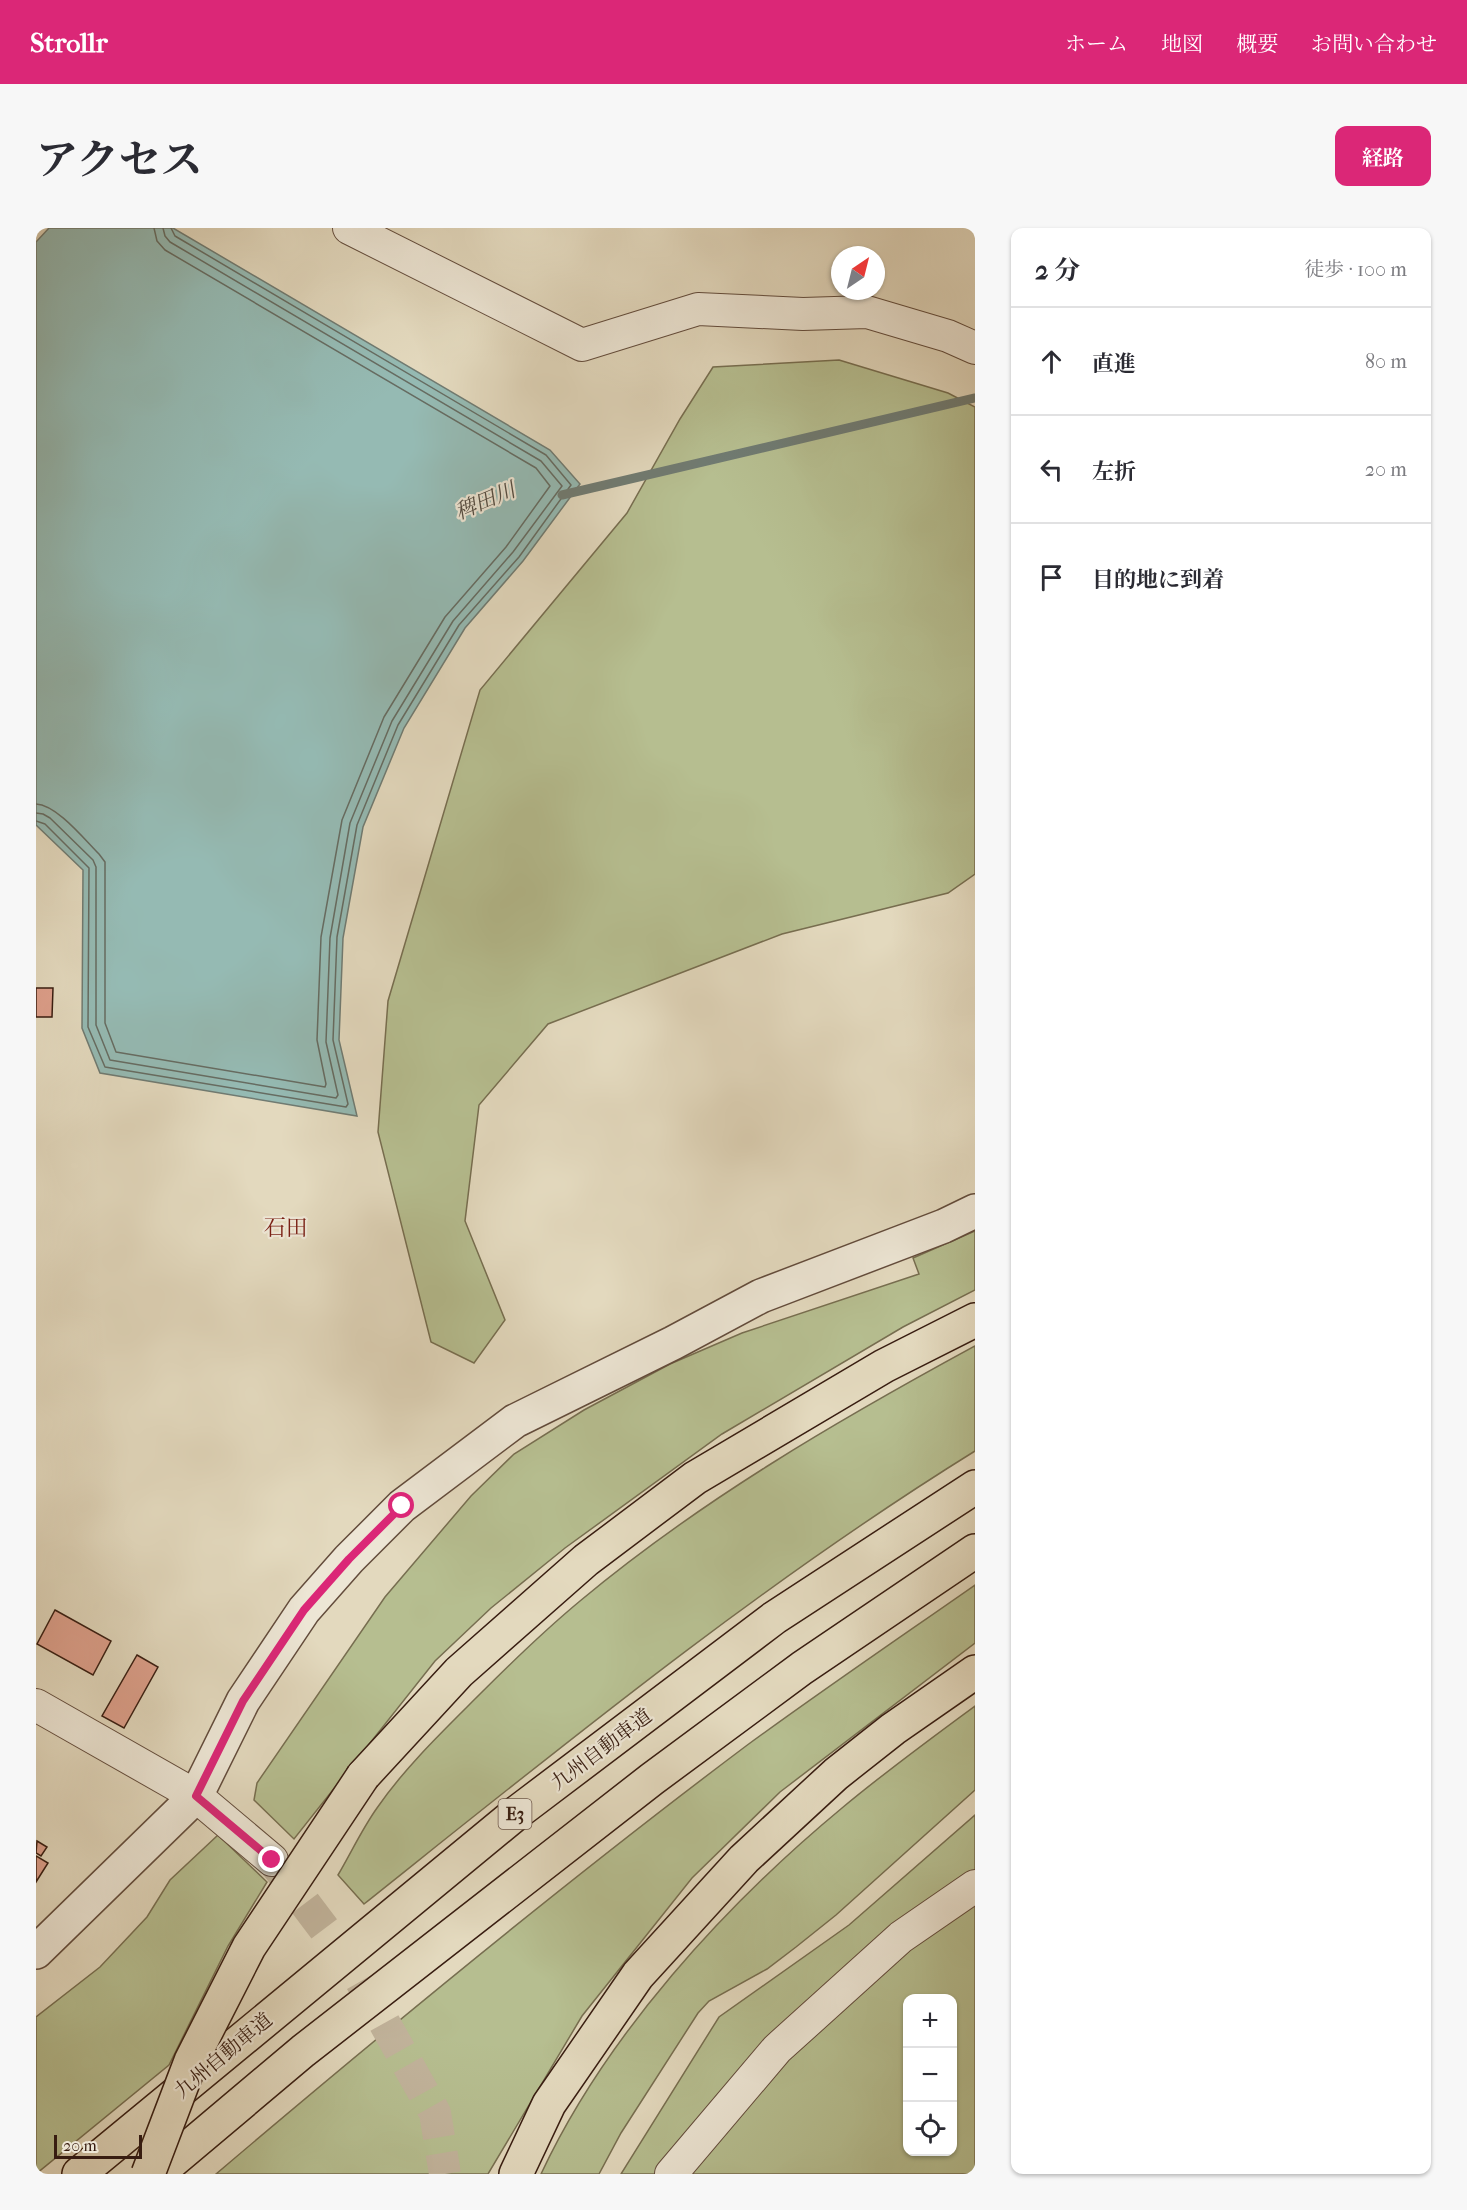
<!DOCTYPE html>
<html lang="ja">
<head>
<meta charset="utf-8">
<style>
  body { margin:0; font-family:"IM FELL French Canon","Noto Serif JP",serif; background:#f7f7f7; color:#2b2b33 }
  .controls { position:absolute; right:18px; bottom:18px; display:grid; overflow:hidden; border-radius:12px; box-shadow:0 2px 4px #0004 }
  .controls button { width:54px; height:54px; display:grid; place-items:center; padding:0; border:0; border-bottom:2px solid #e1e1e2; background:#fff; color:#2b2b33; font:30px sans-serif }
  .compass { position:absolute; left:795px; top:18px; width:54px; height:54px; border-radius:50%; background:#fff; box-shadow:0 2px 4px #0004; rotate:35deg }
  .scale { position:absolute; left:18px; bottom:15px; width:88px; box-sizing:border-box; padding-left:6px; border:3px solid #381d11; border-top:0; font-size:16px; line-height:21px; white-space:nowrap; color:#381d11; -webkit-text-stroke:4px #ede6d5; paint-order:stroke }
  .stop { position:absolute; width:18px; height:18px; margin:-14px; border:4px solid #db2777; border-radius:50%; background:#fff }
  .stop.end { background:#db2777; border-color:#fff; box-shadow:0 2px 6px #0008 }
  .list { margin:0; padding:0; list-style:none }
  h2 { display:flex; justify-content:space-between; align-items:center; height:78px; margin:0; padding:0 24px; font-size:26px }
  h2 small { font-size:20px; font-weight:400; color:#7c7c81 }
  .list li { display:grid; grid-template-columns:39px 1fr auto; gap:18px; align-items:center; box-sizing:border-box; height:108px; padding:0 24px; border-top:2px solid #e1e1e2 }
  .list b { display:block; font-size:22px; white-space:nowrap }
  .list em { font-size:20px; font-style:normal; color:#7c7c81 }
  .icon { flex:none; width:33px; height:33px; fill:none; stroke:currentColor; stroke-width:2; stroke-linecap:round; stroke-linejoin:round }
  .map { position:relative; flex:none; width:939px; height:1946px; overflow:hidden; border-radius:12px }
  header { display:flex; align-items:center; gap:36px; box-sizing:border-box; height:84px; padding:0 30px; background:#db2777; color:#fff }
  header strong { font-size:28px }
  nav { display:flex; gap:33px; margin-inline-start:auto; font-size:21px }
  .intro { display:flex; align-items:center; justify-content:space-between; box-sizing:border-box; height:144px; padding:0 36px }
  h1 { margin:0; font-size:42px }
  .button { padding:15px 27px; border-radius:12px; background:#db2777; color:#fff; font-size:21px; font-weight:700 }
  main { display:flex; gap:36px; padding:0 36px }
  aside { flex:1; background:#fff; border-radius:12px; box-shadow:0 2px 4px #0004 }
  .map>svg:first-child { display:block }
  .green { fill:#b6be90; stroke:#776e50; stroke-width:1.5; fill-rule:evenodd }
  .water { fill:#95bab3; stroke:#707b72; stroke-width:1.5 }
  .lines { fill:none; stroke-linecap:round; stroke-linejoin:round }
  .shore { stroke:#666c62; stroke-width:1.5 }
  .stream { stroke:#707b72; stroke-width:9 }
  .building { fill:#dea08c; stroke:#381d11; stroke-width:1.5 }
  .minor-tunnel { stroke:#c1b39b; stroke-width:32; stroke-dasharray:32 16; stroke-linecap:butt }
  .minor-casing { stroke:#634c3c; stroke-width:34 }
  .tertiary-casing { stroke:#634c3c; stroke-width:36 }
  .motorway-casing { stroke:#381d11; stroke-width:36 }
  .minor { stroke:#ede6d5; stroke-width:32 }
  .tertiary { stroke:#ede6d5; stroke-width:33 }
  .motorway { stroke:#e3d9be; stroke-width:33 }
  .motorway-bridge-casing { stroke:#381d11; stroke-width:36; stroke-linecap:butt }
  .motorway-bridge { stroke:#e3d9be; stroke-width:33 }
  .route { stroke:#db2777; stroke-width:8 }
  .labels { text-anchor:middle; stroke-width:4.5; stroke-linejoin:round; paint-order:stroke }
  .shield { fill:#ede6d5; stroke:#6e594c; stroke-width:1.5 }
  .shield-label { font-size:18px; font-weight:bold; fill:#381d11 }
  .street-label { font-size:20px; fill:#381d11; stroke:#ede6d5 }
  .water-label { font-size:21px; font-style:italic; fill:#544c42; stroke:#ede6d5 }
  .quarter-label { font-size:22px; fill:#7a1f14; stroke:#ede6d5 }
</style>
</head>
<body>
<header>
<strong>Strollr</strong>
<nav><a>ホーム</a><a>地図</a><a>概要</a><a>お問い合わせ</a></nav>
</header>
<div class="intro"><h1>アクセス</h1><a class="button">経路</a></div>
<main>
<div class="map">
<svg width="939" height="1946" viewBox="0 0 939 1946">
  <rect width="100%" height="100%" fill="#e3d9be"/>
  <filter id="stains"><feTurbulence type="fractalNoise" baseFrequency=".00333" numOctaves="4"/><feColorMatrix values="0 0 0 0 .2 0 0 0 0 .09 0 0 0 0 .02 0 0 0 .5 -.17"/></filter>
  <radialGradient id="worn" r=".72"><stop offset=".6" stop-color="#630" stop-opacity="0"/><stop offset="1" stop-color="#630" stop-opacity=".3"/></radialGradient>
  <g class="green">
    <path d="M803,132L912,165L939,179V646L912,665L746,706L512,796L443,877L429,993L469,1092L438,1135L395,1114L342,904L352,773L444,462L591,285L644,191L677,139Z"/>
    <path d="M939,1003V1062L867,1099L686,1206L529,1320L455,1380L399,1433L258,1611L218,1572L221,1555L349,1369L435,1268L478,1226L548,1182L634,1136L706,1105L883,1046L877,1030Z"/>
    <path d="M939,1118V1223C723,1357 526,1518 328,1676L302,1647C315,1625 326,1601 341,1580C370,1538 408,1502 444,1466C476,1434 509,1402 544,1373C665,1272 801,1193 939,1118Z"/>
    <path d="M939,1357V1415L744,1564L656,1650L546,1788L452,1946H180C353,1799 529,1654 710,1518C785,1463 863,1410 939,1357Z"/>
    <path d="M939,1478V1562L800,1687L760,1719L731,1741L673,1773L662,1785L585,1905L563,1946H505C570,1807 689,1677 806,1580C849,1544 894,1511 939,1478Z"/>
    <path d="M939,1587V1946H585L683,1789L813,1697ZM872,1770H916V1924H872Z"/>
    <path d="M182,1607L231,1654L192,1718L133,1837L0,1946V1789L64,1739L111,1689L134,1652Z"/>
  </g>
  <path class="water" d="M13,0H137L514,222L544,256L487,333L429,400L368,500L327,599L307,710L303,812L321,888L64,845L46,800L47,642L0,597V14Z"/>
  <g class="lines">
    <g class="shore">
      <path d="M0,576C21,577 48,611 63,626L69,634V795L80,824L289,859L290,856L281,812L285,709L306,592L348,489L409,389L470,319L514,258L500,240L129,22L121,13L118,0"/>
      <path d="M0,585L7,586L14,590L57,632L60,639V797L74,832L300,870L302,867L290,814L294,710L314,595L356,493L417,393L477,324L526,258L505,233L134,14L129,8L127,0"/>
      <path d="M0,593L9,596L53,640L52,799L69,839L310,879L312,876L297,812L301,709L321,597L362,497L423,397L483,329L535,257L510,227L139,8L135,0"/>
    </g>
    <path class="stream" d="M526,267L939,170"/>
  </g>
  <g class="building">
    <path d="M0,760H17L16,789H0Z"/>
    <path d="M19,1382L75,1413L57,1447L1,1416Z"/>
    <path d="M101,1427L122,1439L88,1500L66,1488Z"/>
    <path d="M1,1613L11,1619L5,1628L0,1625Z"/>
    <path d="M0,1628L12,1635L0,1654Z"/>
  </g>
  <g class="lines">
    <path class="minor-tunnel" d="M240,1637L317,1739L399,1885L409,1946"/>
    <g class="minor-casing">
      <g id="minor">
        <path d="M313,0L546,117L662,81L767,86L831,84L912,108L939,120"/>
        <path d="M0,1477L160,1568L236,1632"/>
        <path d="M635,1946L741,1821L865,1709L939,1658"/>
      </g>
    </g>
    <g class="tertiary-casing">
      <path id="tertiary" d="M0,1724L160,1568L207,1473L268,1382L313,1331L366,1278L479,1193L637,1115L725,1068L908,998L939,983"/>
    </g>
    <g class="motorway-casing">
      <g id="motorway">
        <path d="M327,1548L423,1444L550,1332L659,1250L848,1138L939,1092"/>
        <path d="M43,1946L483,1583L738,1390L939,1259"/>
        <path d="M121,1946L267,1823L616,1551L766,1440L939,1323"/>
        <path d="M480,1946L513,1876L602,1747L708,1631L800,1546L857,1501L939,1444"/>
      </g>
    </g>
    <use href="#minor" class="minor"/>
    <use href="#tertiary" class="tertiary"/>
    <use href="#motorway" class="motorway"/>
    <g class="motorway-bridge-casing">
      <path id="motorway-bridge" d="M112,1946L155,1833L213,1719L327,1548"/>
    </g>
    <use href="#motorway-bridge" class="motorway-bridge"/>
  </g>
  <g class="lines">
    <path class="route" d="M236,1632L160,1568L207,1473L268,1382L313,1331L366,1278"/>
  </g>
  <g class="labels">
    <rect class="shield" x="462.5" y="1571" width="33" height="30" rx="4.5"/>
    <g class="shield-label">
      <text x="479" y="1592">E3</text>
    </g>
    <g class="street-label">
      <text transform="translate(565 1521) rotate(-37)" y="7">九州自動車道</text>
      <text transform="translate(187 1827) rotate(-40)" y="7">九州自動車道</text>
    </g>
    <g class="water-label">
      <text transform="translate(449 273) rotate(-23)" y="7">稗田川</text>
    </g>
    <g class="quarter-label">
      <text x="250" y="1007">石田</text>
    </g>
  </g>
  <rect width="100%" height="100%" filter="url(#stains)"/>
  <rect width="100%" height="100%" fill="url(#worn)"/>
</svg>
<div class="controls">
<button>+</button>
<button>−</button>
<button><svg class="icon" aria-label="locate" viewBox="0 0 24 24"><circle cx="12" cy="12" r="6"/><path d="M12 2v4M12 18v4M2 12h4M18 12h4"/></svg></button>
</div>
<svg class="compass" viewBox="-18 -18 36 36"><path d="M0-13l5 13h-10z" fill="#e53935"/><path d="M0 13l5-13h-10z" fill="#7c7c81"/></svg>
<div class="scale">20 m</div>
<div class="stop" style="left:366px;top:1278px"></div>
<div class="stop end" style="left:236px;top:1632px"></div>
</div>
<aside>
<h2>2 分<small>徒歩 · 100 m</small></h2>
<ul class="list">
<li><svg class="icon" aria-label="ahead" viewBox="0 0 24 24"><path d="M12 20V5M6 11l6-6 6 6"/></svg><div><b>直進</b></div><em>80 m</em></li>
<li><svg class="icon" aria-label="left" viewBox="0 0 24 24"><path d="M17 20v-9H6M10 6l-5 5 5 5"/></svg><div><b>左折</b></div><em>20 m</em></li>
<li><svg class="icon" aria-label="arrive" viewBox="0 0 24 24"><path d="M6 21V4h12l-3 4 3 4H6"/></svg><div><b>目的地に到着</b></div></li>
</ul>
</aside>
</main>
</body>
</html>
